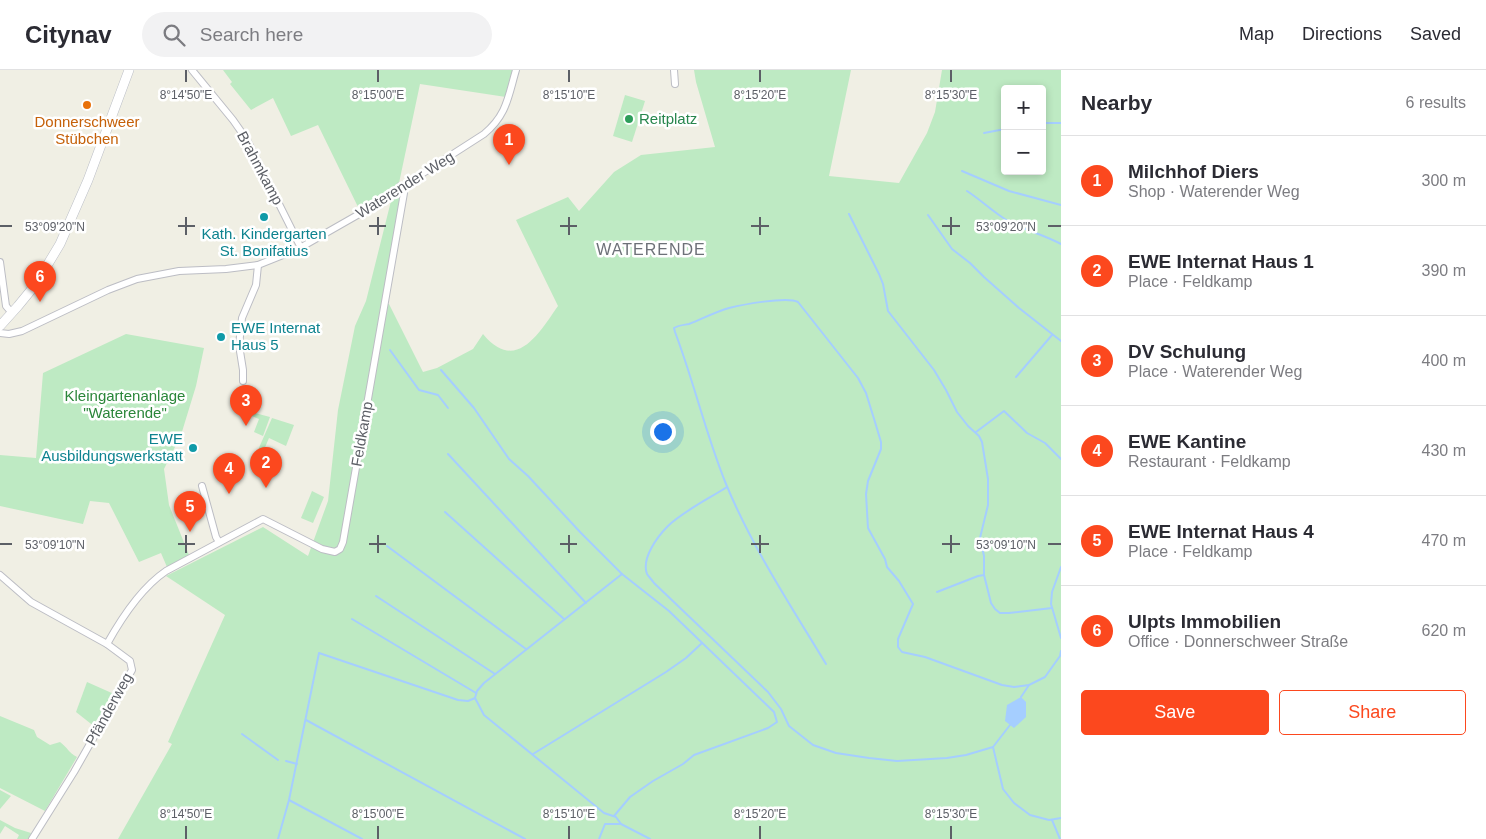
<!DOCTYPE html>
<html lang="en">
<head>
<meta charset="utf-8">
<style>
  body { margin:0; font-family:Arial,sans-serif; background:#f2f2f3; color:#2b2b33 }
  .controls { position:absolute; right:15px; top:15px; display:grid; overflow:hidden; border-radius:5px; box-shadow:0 2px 8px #0003 }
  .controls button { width:45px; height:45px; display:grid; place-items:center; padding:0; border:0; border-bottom:1px solid #e1e1e2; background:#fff; color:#2b2b33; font:25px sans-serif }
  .you { position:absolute; left:662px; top:361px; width:18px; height:18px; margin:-12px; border:4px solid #fff; border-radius:50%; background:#1a73e8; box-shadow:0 0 0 8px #1a73e833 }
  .badge { display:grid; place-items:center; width:32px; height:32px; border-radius:50%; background:#fc481e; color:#fff; font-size:16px; font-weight:700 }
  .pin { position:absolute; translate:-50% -41px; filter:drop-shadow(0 1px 2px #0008) }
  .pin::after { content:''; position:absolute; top:26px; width:18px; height:15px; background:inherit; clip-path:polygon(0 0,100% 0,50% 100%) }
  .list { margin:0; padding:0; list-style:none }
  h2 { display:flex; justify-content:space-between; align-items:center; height:65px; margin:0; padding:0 20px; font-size:21px }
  h2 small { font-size:16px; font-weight:400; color:#7c7c81 }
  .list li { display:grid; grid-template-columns:32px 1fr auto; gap:15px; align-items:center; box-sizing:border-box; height:90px; padding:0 20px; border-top:1px solid #e1e1e2 }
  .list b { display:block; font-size:19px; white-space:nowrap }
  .list p { margin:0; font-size:16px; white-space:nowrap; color:#7c7c81 }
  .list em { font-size:16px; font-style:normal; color:#7c7c81 }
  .actions { display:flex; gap:10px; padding:15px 20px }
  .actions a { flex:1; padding:11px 0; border:1px solid #fc481e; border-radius:5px; text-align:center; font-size:18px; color:#fc481e }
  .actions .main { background:#fc481e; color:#fff }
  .icon { flex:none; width:28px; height:28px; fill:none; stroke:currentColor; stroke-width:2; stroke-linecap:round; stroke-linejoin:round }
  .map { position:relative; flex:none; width:1061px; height:769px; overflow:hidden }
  header { display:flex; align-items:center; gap:30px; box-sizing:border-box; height:70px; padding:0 25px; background:#fff; border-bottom:1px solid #e1e1e2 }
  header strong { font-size:24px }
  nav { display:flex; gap:28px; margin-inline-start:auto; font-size:18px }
  .search { width:350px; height:45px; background:#f2f2f3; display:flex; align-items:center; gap:12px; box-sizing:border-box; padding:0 18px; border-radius:28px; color:#7c7c81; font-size:19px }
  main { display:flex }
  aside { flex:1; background:#fff }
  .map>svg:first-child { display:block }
  .green { fill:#beeac3; fill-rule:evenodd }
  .water { fill:#a5ceff }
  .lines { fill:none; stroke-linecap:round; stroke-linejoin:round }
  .stream { stroke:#a5ceff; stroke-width:2 }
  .street-casing { stroke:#bcbdc4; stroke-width:8 }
  .secondary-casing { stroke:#bcbfc7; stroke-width:10 }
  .street { stroke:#fff; stroke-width:6 }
  .secondary { stroke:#fff; stroke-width:9 }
  .ticks { fill:none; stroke:#5c5f66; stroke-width:2 }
  .food-dot { fill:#e8710a; stroke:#fff; stroke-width:2 }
  .leisure-dot { fill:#2e9e5b; stroke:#fff; stroke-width:2 }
  .culture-dot { fill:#0f9aa8; stroke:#fff; stroke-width:2 }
  .labels { text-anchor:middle; stroke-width:5; stroke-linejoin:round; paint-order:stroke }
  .leisure-label { font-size:15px; fill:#27864d; stroke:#fff; text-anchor:start }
  .food-label { font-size:15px; fill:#c56008; stroke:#fff }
  .street-label { font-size:15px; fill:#5c5f66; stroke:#fff }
  .culture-label { font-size:15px; fill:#0d838f; stroke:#fff }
  .park-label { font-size:15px; fill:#2b863a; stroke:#fff }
  .neighbourhood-label { font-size:16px; letter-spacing:1px; fill:#6d7178; stroke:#fff }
  .ticks-label { font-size:12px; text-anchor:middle; fill:#5c5f66; stroke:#fff; stroke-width:5; stroke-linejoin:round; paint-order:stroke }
</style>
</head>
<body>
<header>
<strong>Citynav</strong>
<div class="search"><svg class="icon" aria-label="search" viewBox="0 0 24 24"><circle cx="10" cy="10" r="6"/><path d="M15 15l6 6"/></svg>Search here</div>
<nav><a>Map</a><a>Directions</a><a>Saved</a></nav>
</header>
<main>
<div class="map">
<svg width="1061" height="769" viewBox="0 0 1061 769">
  <rect width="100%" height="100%" fill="#f0efe4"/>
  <g class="green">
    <path d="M223,0H514L506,27L420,14L399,113L359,139L318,55L291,66L273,28L251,40L230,14L232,12Z"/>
    <path d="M694,0H851L829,106L899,113L927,63L935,42L942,0H1061V769H118L172,674L168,672L225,545L166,506L263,457L308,486L328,431L338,340L355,256L366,231L392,127L401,128L384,232L389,234L423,302L437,298L473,279L483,264C516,304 539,263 558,236L516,150L568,127L579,141L614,102L641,85L715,77L696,12ZM1005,19H1042V101H1005Z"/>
    <path d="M625,25L645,31L632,72L613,66Z"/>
    <path d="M126,264L204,278L196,316L181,365L164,399L169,435L189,485L167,497L161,483L139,492L109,433L90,431L83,454L0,436V385L36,388L43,303Z"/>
    <path d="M243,340L270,347L263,366L254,362L259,349L242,342Z"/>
    <path d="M272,348L294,355L286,376L269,368L263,382L258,380Z"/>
    <path d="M312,421L324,427L313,453L301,448Z"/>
    <path d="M87,612L114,624L95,657L76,642Z"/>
    <path d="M0,646L34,660L37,667L50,675L60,672C68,678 68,682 77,687L45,741L0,718Z"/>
    <path d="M0,720L11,726L0,739Z"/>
    <path d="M0,750L15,758L31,763L28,769H17L19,765L5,756L0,764Z"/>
  </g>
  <path class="water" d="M1021,627L1026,632V647L1014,658L1005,651L1007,635Z"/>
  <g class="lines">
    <g class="stream">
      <path d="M1042,53H1061"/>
      <path d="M984,63L1005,59"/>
      <path d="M962,101L1009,121L1061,135"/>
      <path d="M967,121C981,130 993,142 1008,151C1025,160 1044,165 1061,174"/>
      <path d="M849,144L879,204L883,214L888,241L934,300L946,320L957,342L968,356L979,366L982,372L988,409V435L980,468L984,486V505L991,533L995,539L1000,543H1009L1052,538"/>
      <path d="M928,145L952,179L970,193L984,207L1019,238L1061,271"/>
      <path d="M390,280L419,320L438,325L448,338"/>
      <path d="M441,300L474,338L509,389L528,406L581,463L622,504L669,541L774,642L777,652L768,658L694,685L683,694L653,711L630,727L614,746"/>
      <path d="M1016,307L1052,265"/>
      <path d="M976,362L1004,341L1027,363L1045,373L1061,389"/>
      <path d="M448,384L586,533"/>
      <path d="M727,417C710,428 682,442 668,456C658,466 641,488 647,504C649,507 652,510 654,513L768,622L781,639L789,656L813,675L836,683L869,688L897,691L947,688L966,685L993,677L1010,655"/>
      <path d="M445,442L564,549"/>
      <path d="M387,476L526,579"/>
      <path d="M1061,497L1052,522L1051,534L1061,568"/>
      <path d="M937,522L978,506L984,505"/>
      <path d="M376,526L495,604"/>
      <path d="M352,549L476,623"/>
      <path d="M826,594C791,536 752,477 726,414C706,365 694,312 675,262L674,258C679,255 684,255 689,254C702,249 715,242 729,238C741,235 787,226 798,232L858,308L866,323L875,352L881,372V379L868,411L866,424L868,458L885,489L887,497L899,511L913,534L898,569V577L902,582L925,587L1002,615L1014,617L1029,615"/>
      <path d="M1021,627L1029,615L1045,607L1060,586L1061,581"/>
      <path d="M475,628L477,621L484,613L622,504"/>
      <path d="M306,650L525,769"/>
      <path d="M242,664L278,690"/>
      <path d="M993,677L1003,719L1014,733L1030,745L1049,750L1061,748"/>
      <path d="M533,684L666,602L686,588L702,573"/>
      <path d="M286,691L297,694"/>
      <path d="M289,730L362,769"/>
      <path d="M1052,750L1060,769"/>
      <path d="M278,769L289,730L319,583L458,630L468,631L475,628L484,645L604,743L616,747L621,754L650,769"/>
      <path d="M599,769L605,754H621"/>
    </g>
    <g class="street-casing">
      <g id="street">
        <path d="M192,0L233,50L247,70L301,178"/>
        <path d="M674,0L675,14"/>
        <path d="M0,192L6,236L12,243"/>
        <path d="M0,263L9,264L22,261L108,220L137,209L179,201L226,199L258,195L298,179L361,143L484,64C507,45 508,27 516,0"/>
        <path d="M243,311V300L239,275L242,248L256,215L258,195"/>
        <path d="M202,416L216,467L219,472"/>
        <path d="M0,505L31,532L107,574L130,591L132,600L74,702L32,769"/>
        <path d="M107,574C122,547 141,518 166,501L263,449L322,479L335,482L340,479L343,472L404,123L400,116"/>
      </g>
    </g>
    <g class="secondary-casing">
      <path id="secondary" d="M0,256L18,236L36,214L60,174L88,110L129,0"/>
    </g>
    <use href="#street" class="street"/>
    <use href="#secondary" class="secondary"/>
  </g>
  <path class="ticks" d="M186,0V12M378,0V12M569,0V12M760,0V12M951,0V12M186,147V165M378,147V165M569,147V165M760,147V165M951,147V165M0,156H12M178,156H195M369,156H386M560,156H577M751,156H769M942,156H960M1048,156H1061M186,465V483M378,465V483M569,465V483M760,465V483M951,465V483M0,474H12M178,474H195M369,474H386M560,474H577M751,474H769M942,474H960M1048,474H1061M186,756V769M378,756V769M569,756V769M760,756V769M951,756V769"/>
  <circle class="food-dot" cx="87" cy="35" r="5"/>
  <circle class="leisure-dot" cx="629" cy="49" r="5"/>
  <g class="culture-dot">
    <circle cx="264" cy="147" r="5"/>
    <circle cx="221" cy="267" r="5"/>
    <circle cx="193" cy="378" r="5"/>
  </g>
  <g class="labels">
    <g class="leisure-label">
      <text x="639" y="54">Reitplatz</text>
    </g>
    <g class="food-label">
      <text x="87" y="57">Donnerschweer<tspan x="87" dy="17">Stübchen</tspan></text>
    </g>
    <g class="street-label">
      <text transform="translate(260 98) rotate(62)" y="5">Brahmkamp</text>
      <text transform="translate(405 115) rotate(-32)" y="5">Waterender Weg</text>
      <text transform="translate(362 364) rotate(-80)" y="5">Feldkamp</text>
      <text transform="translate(109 639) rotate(-61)" y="5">Pfänderweg</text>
    </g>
    <g class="culture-label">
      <text x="264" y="169">Kath. Kindergarten<tspan x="264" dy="17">St. Bonifatius</tspan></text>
      <text x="231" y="263" text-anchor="start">EWE Internat<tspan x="231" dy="17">Haus 5</tspan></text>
      <text x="183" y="374" text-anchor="end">EWE<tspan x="183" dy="17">Ausbildungswerkstatt</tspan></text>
    </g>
    <g class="park-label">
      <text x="125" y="331">Kleingartenanlage<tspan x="125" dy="17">"Waterende"</tspan></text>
    </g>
    <g class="neighbourhood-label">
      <text x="651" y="185">WATERENDE</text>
    </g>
  </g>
  <g class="ticks-label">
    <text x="186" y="29">8°14'50"E</text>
    <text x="378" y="29">8°15'00"E</text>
    <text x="569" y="29">8°15'10"E</text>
    <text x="760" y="29">8°15'20"E</text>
    <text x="951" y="29">8°15'30"E</text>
    <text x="55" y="161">53°09'20"N</text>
    <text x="1006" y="161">53°09'20"N</text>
    <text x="55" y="479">53°09'10"N</text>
    <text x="1006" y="479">53°09'10"N</text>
    <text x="186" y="748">8°14'50"E</text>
    <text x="378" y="748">8°15'00"E</text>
    <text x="569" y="748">8°15'10"E</text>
    <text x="760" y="748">8°15'20"E</text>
    <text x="951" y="748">8°15'30"E</text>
  </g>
</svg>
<div class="controls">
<button>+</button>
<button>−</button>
</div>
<div class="you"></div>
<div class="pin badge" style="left:509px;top:95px">1</div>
<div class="pin badge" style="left:266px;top:418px">2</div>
<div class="pin badge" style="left:246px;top:356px">3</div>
<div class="pin badge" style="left:229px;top:424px">4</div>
<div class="pin badge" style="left:190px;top:462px">5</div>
<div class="pin badge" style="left:40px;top:232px">6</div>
</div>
<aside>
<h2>Nearby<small>6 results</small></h2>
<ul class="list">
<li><span class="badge">1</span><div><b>Milchhof Diers</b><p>Shop · Waterender Weg</p></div><em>300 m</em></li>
<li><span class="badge">2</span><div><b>EWE Internat Haus 1</b><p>Place · Feldkamp</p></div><em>390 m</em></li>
<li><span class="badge">3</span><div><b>DV Schulung</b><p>Place · Waterender Weg</p></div><em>400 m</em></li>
<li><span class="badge">4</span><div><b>EWE Kantine</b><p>Restaurant · Feldkamp</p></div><em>430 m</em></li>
<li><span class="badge">5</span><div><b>EWE Internat Haus 4</b><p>Place · Feldkamp</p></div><em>470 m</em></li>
<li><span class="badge">6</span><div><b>Ulpts Immobilien</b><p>Office · Donnerschweer Straße</p></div><em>620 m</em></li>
</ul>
<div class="actions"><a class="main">Save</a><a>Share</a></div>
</aside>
</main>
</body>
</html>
